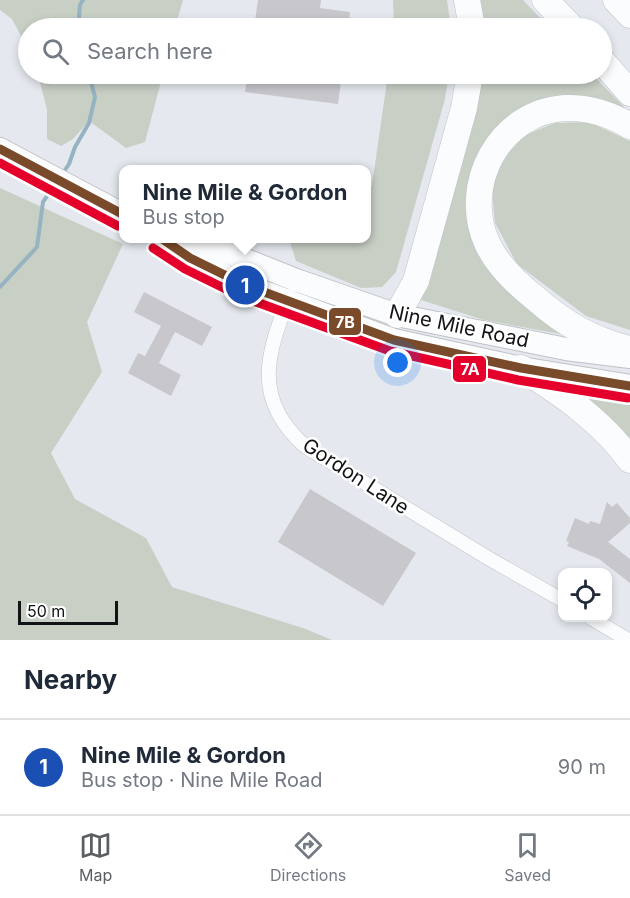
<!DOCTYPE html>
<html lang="en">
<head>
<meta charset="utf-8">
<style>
  body { margin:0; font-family:Inter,sans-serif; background:#f2f2f3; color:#1f2937 }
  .controls { position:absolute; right:18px; bottom:18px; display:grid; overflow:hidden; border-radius:12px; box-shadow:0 3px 9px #0003 }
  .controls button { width:54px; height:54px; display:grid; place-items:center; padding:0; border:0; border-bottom:2px solid #e0e1e3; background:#fff; color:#1f2937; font:30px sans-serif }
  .scale { position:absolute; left:18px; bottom:15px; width:100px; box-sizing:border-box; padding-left:6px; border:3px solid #111316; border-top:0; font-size:16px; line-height:21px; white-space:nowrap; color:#111316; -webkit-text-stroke:4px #fff; paint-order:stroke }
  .you { position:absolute; left:398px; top:363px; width:21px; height:21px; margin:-15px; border:4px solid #fff; border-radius:50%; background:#1a73e8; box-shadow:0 0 0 9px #1a73e833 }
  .badge { display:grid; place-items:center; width:39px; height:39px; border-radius:50%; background:#5b5e62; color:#fff; font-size:20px; font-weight:700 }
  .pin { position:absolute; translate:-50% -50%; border:3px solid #fff; box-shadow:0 2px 6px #0006 }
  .popup { position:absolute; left:119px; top:165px; width:252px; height:78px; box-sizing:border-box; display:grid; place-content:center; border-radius:12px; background:#fff; filter:drop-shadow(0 2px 4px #0005); font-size:20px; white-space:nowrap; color:#747a83 }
  .popup b { font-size:22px; color:#1f2937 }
  .popup::after { content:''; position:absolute; left:50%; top:100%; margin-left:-12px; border:12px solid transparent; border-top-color:#fff }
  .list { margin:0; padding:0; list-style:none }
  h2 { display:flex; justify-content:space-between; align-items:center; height:78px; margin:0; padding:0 24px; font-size:26px }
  h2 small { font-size:20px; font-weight:400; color:#747a83 }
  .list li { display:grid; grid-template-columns:39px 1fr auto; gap:18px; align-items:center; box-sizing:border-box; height:96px; padding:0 24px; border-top:2px solid #e0e1e3 }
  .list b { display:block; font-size:22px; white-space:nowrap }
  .list p { margin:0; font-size:20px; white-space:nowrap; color:#747a83 }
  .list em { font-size:20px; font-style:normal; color:#747a83 }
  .icon { flex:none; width:33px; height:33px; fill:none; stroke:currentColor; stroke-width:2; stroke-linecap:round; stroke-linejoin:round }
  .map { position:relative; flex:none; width:630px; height:640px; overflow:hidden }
  .search { position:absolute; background:#fff; box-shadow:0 3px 9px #0003; left:18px; right:18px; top:18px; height:66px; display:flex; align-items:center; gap:15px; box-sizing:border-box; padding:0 21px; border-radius:33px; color:#747a83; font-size:22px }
  .sheet { height:174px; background:#fff }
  nav { display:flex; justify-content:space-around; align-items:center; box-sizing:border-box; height:84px; border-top:2px solid #e0e1e3; background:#fff; font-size:16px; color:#747a83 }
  nav a { display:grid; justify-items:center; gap:3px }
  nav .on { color:#5b5e62 }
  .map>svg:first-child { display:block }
  .green { fill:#c8cfc5 }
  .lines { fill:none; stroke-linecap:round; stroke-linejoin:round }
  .stream { stroke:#96b3c1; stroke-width:4 }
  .building { fill:#c7c7cc }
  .minor-casing { stroke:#bfc2c7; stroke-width:15 }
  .primary-casing { stroke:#bfc2c7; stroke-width:24 }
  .motorway-casing { stroke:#bfc2c7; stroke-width:27 }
  .minor { stroke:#fbfcfd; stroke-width:14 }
  .primary { stroke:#fbfcfd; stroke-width:22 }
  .motorway { stroke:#fbfcfd; stroke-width:26 }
  .bus-1-casing { stroke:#fff; stroke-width:14 }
  .bus-2-casing { stroke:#fff; stroke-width:14 }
  .bus-1 { stroke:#7a4b2a; stroke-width:9 }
  .bus-2 { stroke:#e4002b; stroke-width:9 }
  .labels { text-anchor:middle; stroke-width:5; stroke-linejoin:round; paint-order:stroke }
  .street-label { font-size:20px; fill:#111316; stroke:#fff }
  .line-badge { stroke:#fff; stroke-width:2 }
  .badge-label { font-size:16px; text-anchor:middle; font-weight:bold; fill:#fff }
</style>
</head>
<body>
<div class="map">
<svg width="630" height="640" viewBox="0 0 630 640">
  <rect width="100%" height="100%" fill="#e5e9ef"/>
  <g class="green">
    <path d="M0,0H183L175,28H28V49L12,19L0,10Z"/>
    <path d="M393,0H447L451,28H394Z"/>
    <path d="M479,0H523L550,28H484Z"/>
    <path d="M38,74H163L145,142L126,148L89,121L73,139L61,146L47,139V110Z"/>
    <path d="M388,74H449L445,99L396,272L382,287L361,288L296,261L290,242L291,238H366L367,198L372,185Z"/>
    <path d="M482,74H592L625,108L621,112L535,102L469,219L566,335L484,320L421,300L470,127Z"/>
    <path d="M589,122L630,141V330L586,316L517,264L495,223L492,189L502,160L525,135L555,123Z"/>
    <path d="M0,188L123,244L87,322L102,372L51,453L75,499L146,538L172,587L303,628L332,640H0Z"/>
    <path d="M567,386L630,396V446Z"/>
  </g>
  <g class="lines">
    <g class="stream">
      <path d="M78,28L80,5L83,0"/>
      <path d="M63,173L69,164L75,147L89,123L95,97L89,74"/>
      <path d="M0,287L37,247L43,202L54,186"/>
    </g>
  </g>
  <g class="building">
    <path d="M258,0H321L320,8L350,12L348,28H254Z"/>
    <path d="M248,74H342L338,104L245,92Z"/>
    <path d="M144,292L212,327L202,346L175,332L159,363L181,375L171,396L128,373L138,353L145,356L161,326L134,312Z"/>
    <path d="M310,489L416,553L383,606L278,542Z"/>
    <path d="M607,502L612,507L617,503L630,518V523L608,542L630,559V583L599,559L567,546L569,542L566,541L575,518L589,524L590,521L600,524Z"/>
  </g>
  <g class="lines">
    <g class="minor-casing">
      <g id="minor">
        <path d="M290,296C266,354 252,400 306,447L488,558L562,600"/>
        <path d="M591,618L628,640"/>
      </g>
    </g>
    <g class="primary-casing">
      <g id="primary">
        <path d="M0,149L124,215"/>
        <path d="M160,238L190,258L245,285L394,340L521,368L630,386"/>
        <path d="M191,238L296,280L397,315L566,349L630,357"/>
      </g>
    </g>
    <g class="motorway-casing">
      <g id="motorway">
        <path d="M467,0L472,28"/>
        <path d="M545,0L572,28"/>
        <path d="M616,0L630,15"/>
        <path d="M602,61L630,93"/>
        <path d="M630,126C610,114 589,107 565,108C499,112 461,185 487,243C497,265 516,283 535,298C563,323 593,341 630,349"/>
        <path d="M397,315L416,281L464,108L470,74"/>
        <path d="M521,368C561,393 602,421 630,460"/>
      </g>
    </g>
    <use href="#minor" class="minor"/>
    <use href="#primary" class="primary"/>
    <use href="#motorway" class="motorway"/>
    <g class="bus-1-casing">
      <g id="bus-1">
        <path d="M0,149L124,215"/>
        <path d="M161,238L190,258L245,285L394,340L521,368L630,386"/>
      </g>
    </g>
    <g class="bus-2-casing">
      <g id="bus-2">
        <path d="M0,163L118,226"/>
        <path d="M153,248L185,269L240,296L390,351L518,380L628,398"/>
      </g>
    </g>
    <use href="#bus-1" class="bus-1"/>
    <use href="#bus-2" class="bus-2"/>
  </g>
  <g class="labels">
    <g class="street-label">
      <text transform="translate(459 326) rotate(12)" y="7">Nine Mile Road</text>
      <text transform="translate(356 476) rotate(33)" y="7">Gordon Lane</text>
    </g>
  </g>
  <g class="line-badge">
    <rect x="328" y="307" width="34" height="29" rx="6" fill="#7a4b2a"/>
    <rect x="452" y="355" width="35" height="28" rx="6" fill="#e4002b"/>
  </g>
  <g class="badge-label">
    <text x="345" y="328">7B</text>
    <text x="470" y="375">7A</text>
  </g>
</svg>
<div class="controls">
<button><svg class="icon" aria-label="locate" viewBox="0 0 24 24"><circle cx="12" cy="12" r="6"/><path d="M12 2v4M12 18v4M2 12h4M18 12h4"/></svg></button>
</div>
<div class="scale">50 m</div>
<div class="you"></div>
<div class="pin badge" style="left:245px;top:285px;background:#1a4fb4">1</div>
<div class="popup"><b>Nine Mile &amp; Gordon</b>Bus stop</div>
<div class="search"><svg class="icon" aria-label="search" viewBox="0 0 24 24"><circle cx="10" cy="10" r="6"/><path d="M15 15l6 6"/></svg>Search here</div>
</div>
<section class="sheet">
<h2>Nearby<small></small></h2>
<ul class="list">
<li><span class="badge" style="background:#1a4fb4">1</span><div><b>Nine Mile &amp; Gordon</b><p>Bus stop · Nine Mile Road</p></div><em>90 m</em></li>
</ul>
</section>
<nav>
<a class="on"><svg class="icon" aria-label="map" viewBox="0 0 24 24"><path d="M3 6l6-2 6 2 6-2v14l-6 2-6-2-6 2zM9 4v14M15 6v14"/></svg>Map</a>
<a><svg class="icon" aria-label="directions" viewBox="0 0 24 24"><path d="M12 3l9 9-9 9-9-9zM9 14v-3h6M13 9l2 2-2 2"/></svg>Directions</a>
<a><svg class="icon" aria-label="saved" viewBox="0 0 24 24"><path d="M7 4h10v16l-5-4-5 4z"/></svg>Saved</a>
</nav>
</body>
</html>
